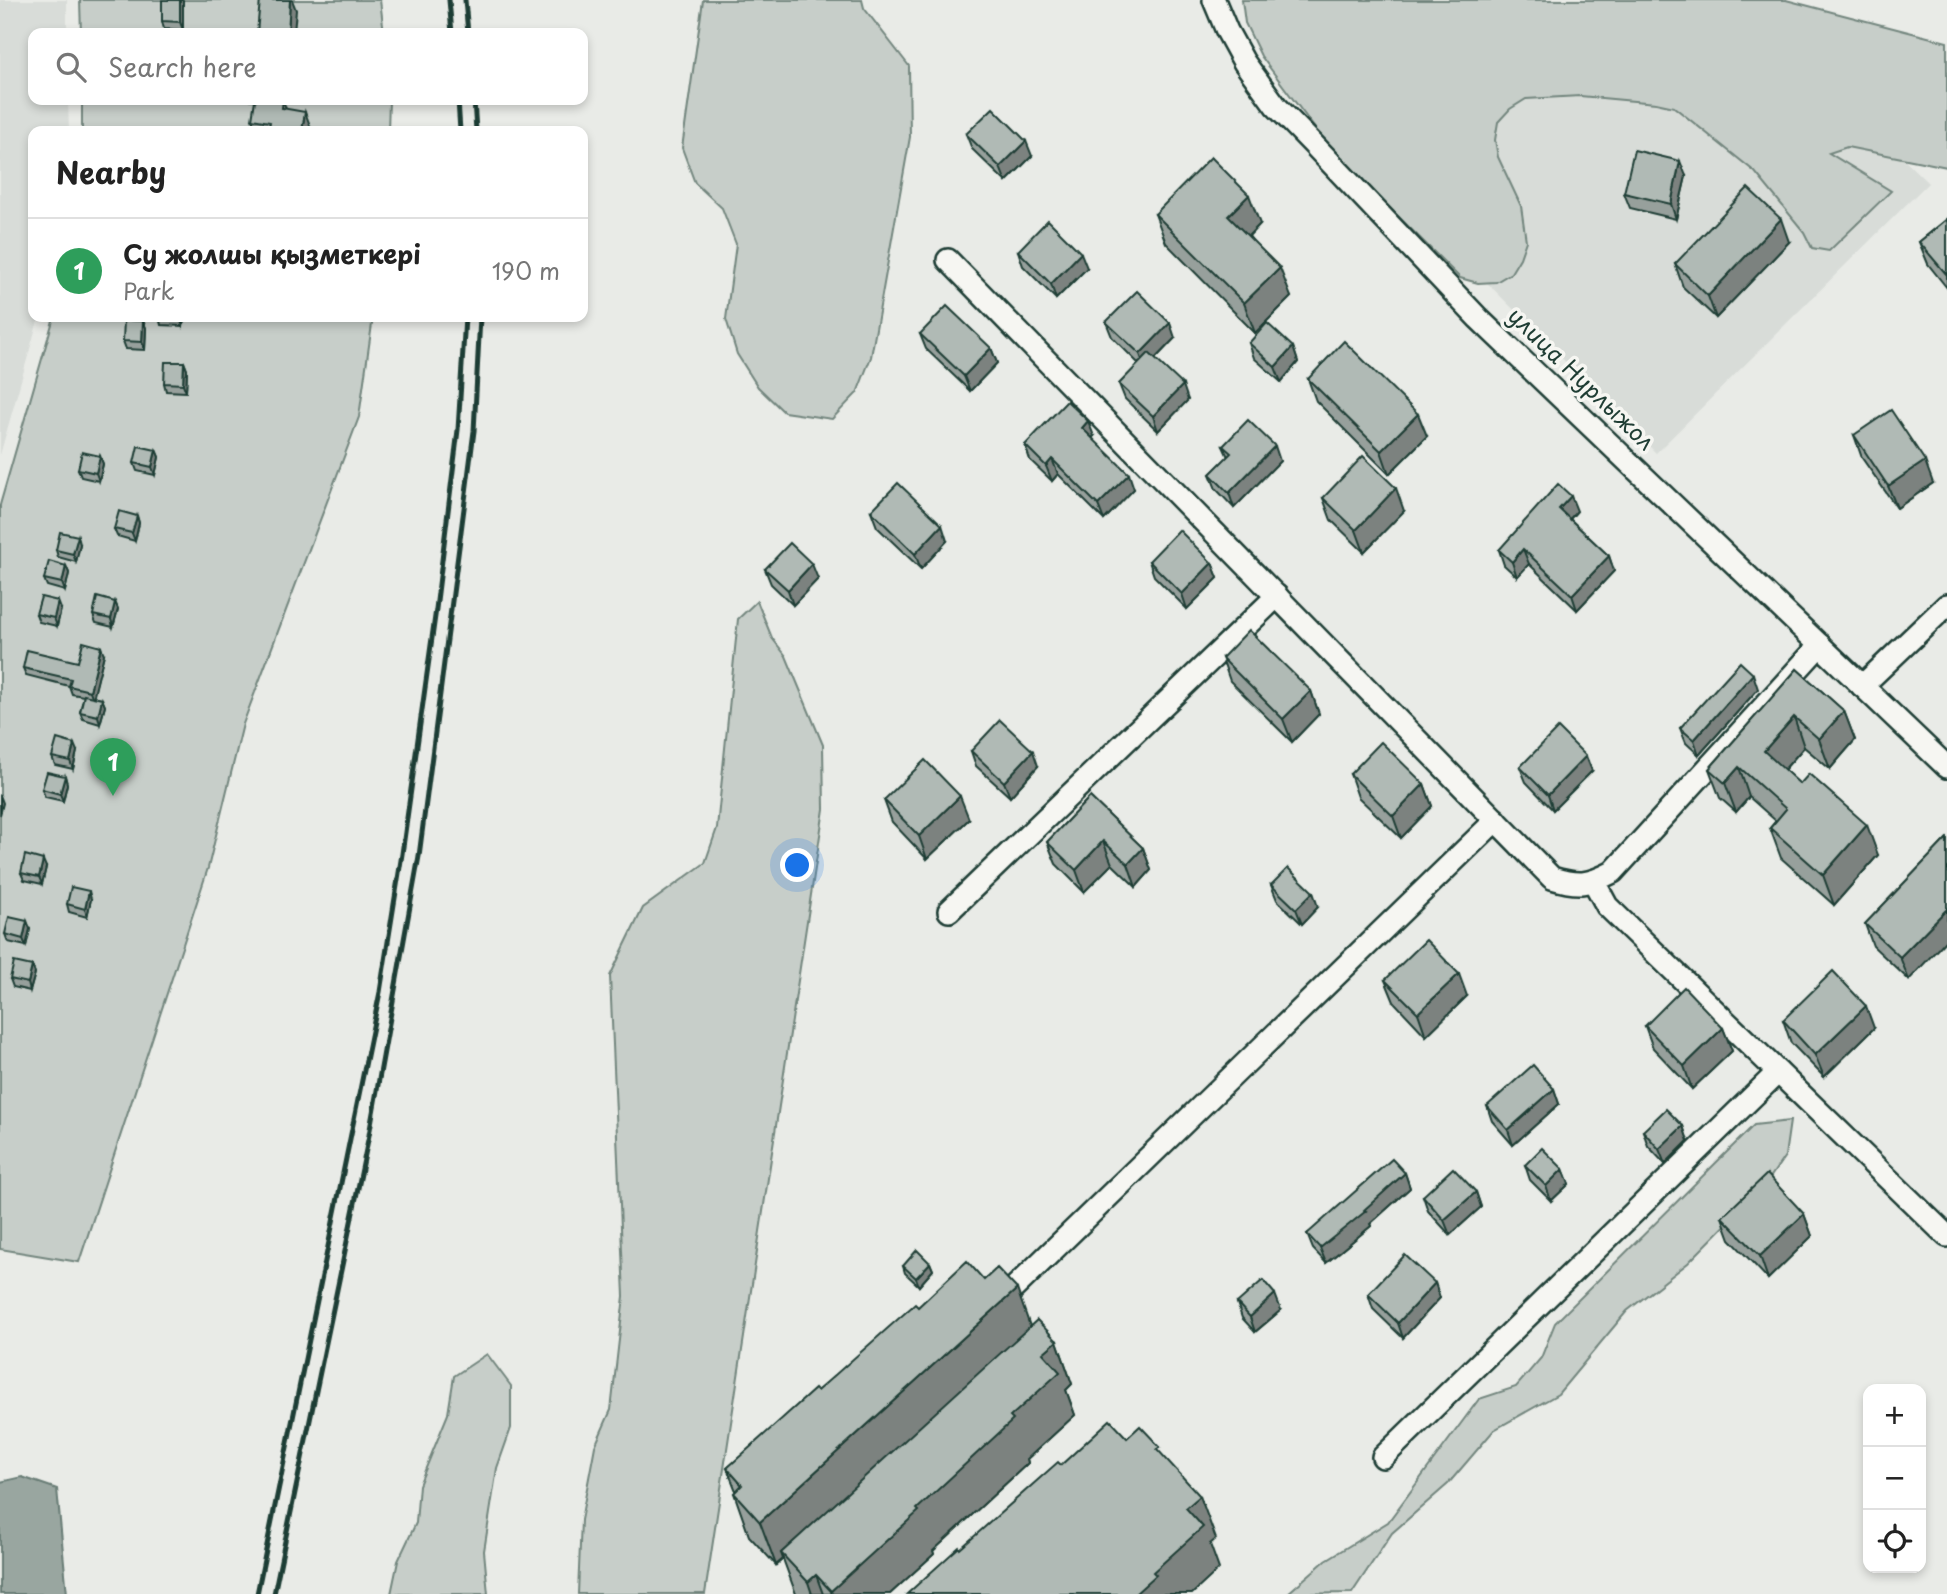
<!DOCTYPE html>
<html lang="en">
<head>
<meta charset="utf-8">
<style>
  body { margin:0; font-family:"Playpen Sans",sans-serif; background:#f6f6f6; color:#222 }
  .controls { position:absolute; right:21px; bottom:21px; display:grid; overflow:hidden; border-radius:14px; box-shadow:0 4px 10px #0003 }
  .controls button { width:63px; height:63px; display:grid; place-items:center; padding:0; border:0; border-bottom:2px solid #e0e0e0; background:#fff; color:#222; font:35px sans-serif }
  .you { position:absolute; left:798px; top:866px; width:24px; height:24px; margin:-18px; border:5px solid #fff; border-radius:50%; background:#1a73e8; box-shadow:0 0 0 10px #1a73e833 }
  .badge { display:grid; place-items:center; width:46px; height:46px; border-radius:50%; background:#c8321e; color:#fff; font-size:23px; font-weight:700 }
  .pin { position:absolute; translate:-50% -58px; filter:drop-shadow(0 2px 4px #0008) }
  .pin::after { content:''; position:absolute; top:37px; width:24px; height:21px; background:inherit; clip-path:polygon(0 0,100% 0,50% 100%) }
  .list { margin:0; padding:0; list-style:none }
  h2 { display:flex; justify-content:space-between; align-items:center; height:91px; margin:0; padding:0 28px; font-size:30px }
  h2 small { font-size:23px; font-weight:400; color:#767676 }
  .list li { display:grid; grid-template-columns:46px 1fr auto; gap:21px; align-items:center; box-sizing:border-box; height:105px; padding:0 28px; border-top:2px solid #e0e0e0 }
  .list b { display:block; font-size:26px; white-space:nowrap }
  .list p { margin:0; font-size:23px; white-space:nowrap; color:#767676 }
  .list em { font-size:23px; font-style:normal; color:#767676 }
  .icon { flex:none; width:38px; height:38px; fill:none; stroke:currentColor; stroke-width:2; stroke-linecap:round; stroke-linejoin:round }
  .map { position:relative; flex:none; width:1947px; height:1594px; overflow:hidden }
  .search { position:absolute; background:#fff; box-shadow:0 4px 10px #0003; left:28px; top:28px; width:560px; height:77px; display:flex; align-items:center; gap:18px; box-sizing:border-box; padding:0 24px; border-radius:14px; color:#767676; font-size:26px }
  .panel { position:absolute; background:#fff; box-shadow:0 4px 10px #0003; left:28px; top:126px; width:560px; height:196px; border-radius:14px }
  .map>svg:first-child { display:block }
  .built { fill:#d8dcd8 }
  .green { fill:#c7cec9; stroke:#73867e; stroke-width:2 }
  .water { fill:#99a6a0; stroke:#687c75; stroke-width:2 }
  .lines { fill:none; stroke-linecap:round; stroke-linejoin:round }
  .minor-casing { stroke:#1f3d34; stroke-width:26 }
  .minor { stroke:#f6f6f2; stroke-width:21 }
  .rail { stroke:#1f3d34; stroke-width:5 }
  .wall { fill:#97a09c; stroke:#1f3d34; stroke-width:2 }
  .shaded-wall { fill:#7b827f; stroke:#1f3d34; stroke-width:2 }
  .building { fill:#b0bab5; stroke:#1f3d34; stroke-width:2 }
  .labels { text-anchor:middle; stroke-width:7; stroke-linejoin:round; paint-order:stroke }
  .street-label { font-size:23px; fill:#1f3d34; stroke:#f6f6f2 }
</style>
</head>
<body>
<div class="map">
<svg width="1947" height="1594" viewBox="0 0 1947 1594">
  <rect width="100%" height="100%" fill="#e9ebe7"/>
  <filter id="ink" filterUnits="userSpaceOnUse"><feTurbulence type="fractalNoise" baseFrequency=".0143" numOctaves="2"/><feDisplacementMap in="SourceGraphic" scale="14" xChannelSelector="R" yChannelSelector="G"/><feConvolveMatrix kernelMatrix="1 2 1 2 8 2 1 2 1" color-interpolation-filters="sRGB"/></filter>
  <g filter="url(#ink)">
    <g class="built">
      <path d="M0,0H67V33H33V100H68L69,131H33V317H39L0,455Z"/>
      <path d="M1523,49L1827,85L1928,183L1656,453L1395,190Z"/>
    </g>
    <g class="green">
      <path d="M80,0H380L384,33H81Z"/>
      <path d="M703,0H862L864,8L909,66L910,137L871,357L857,393L832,419L784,412L758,387L737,354L726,319L736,244L722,208L695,183L682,148Z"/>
      <path d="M1242,0H1786L1947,42V167L1847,147L1829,153L1891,191L1829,251L1812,248L1804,232L1755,172L1674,107L1656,103L1580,96L1526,99L1510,109L1498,122L1495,140L1498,157L1521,206L1526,241L1520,258L1511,273L1496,282L1478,283L1460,278L1328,146L1261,56L1245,23Z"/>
      <path d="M82,100H389L388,131H82Z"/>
      <path d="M54,317H373L359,417L243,724L208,868L79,1262L0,1249V505Z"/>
      <path d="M757,601L772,638L786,656L823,745L824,809L705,1594H578L581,1520L595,1446L611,1410L624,1296L610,976L643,908L705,863L717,828L738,619Z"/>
      <path d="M1790,1121L1785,1156L1765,1185L1688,1263L1627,1311L1558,1394L1494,1430L1448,1484L1392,1533L1352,1593L1287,1594L1326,1560L1388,1522L1479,1399L1516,1387L1541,1358L1555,1323L1754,1125Z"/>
      <path d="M487,1354L511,1386V1428L497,1468L484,1551L488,1594H391L398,1561L416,1523L419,1485L448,1414L454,1376Z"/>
    </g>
    <path class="water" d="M22,1477L57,1489L67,1594H0V1482Z"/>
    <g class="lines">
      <g class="minor-casing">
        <g id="minor">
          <path d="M1214,0L1227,31L1244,62L1276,106L1313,144L1478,318L1947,767"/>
          <path d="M948,260L1552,878C1578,886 1588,885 1613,872L1820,645"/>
          <path d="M1862,686L1947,605"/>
          <path d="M1594,882L1607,906L1947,1236"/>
          <path d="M949,911L1277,596"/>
          <path d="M1012,1290L1496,820"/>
          <path d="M1383,1457L1778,1072"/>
        </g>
      </g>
      <use href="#minor" class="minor"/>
      <g class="rail">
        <path d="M449,0L452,33"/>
        <path d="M465,0L468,33"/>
        <path d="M458,100L460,131"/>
        <path d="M474,100L476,131"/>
        <path d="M257,1594L380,992L402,854L436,609L458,430L465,317"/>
        <path d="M274,1594L369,1135L419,856L474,431L480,317"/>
      </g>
    </g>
    <g class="wall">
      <path d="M183,2V30L164,29L162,21Z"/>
      <path d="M283,100L286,109L312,131H256L252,119Z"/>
      <path d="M966,134L1032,156L1006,182L972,149Z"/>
      <path d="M1686,176L1676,219L1630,208L1624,193Z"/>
      <path d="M1155,214L1260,224L1249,236L1291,297L1255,333L1166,243Z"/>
      <path d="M1947,219V288L1928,264L1919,242Z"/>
      <path d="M1789,242L1716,318L1683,287L1675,264Z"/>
      <path d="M1018,251L1087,268L1056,299L1023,266Z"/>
      <path d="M159,317H184L183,326L161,325Z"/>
      <path d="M143,321L146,328L145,350L126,349L123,341Z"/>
      <path d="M1106,322L1175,338L1155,359L1188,400L1158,431L1125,399L1119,384L1139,364L1112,337Z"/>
      <path d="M920,334L991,348L997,363L970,391L926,349Z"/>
      <path d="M1249,343L1293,347L1298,362L1281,382L1254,358Z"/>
      <path d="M184,362L187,370L186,392L166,391L164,383Z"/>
      <path d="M1308,379L1427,436L1389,474L1316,401Z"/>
      <path d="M1854,435L1933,483L1897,508L1862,458Z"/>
      <path d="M1094,436L1092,438L1134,489L1104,520L1058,474L1052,481L1030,460L1025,445Z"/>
      <path d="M1223,446L1280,461L1234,508L1216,489L1210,474L1228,457Z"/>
      <path d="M156,450L159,457L155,475L137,471L134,463Z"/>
      <path d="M100,456L103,464L99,481L81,477L78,469Z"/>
      <path d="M1323,498L1404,511L1364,552L1331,520Z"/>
      <path d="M871,511L947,541L921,569L877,527Z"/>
      <path d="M1577,511L1570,519L1609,556L1614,571L1577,610L1529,564L1517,577L1504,565L1499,550Z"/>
      <path d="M137,516L139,523L135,541L117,536L114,529Z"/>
      <path d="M80,544L76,562L58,557L56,550Z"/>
      <path d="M1149,561L1212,563L1218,578L1187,609L1154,576Z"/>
      <path d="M66,566L69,573L65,591L47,586L44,579Z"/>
      <path d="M765,569L818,579L793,605L771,584Z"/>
      <path d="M115,602L118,609L113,627L96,623L93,615Z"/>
      <path d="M61,609L57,626L39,622L36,614Z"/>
      <path d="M104,654L93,697L102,699L105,706L100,724L83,719L80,712L84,696L72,694L69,686L26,675L23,668L78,662Z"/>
      <path d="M1222,658L1311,691L1319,714L1292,742L1230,681Z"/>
      <path d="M1797,669L1844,711L1855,740L1830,769L1804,747L1784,770L1878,855L1834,905L1781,858L1770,828L1776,821L1749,797L1736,812L1720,798L1709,769Z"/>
      <path d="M1758,689L1699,755L1686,743L1680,728Z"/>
      <path d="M77,751L73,769L55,765L52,757Z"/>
      <path d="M971,751L1038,766L1010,797L976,766Z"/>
      <path d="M1520,767L1592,771L1553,810L1526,782Z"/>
      <path d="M1350,774L1424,784L1432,806L1401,838L1358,797Z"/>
      <path d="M65,776L67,784L63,801L45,797L42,789Z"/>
      <path d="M1090,797L1143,848L1151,870L1136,887L1112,864L1084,892L1056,864L1047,842Z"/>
      <path d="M884,800L969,819L927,859L892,822Z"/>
      <path d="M1947,838L1909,980L1873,946L1865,924Z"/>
      <path d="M46,867L42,884L24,880L21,873Z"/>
      <path d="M1271,885L1318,907L1302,924L1277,900Z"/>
      <path d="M91,899L87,917L69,912L67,904Z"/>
      <path d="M27,921L30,929L26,946L8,942L5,934Z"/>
      <path d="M32,966L35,973L30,991L13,987L10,979Z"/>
      <path d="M1385,980L1467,996L1426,1036L1394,1002Z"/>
      <path d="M1783,1020L1874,1028L1824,1077L1791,1043Z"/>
      <path d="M1645,1026L1723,1028L1732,1051L1692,1089L1653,1048Z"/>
      <path d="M1554,1089L1559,1104L1513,1145L1492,1121L1487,1106Z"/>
      <path d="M1683,1126L1688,1141L1665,1164L1648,1146L1643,1131Z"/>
      <path d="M1525,1165L1563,1169L1569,1184L1551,1201L1530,1180Z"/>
      <path d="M1405,1173L1410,1188L1370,1224L1371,1226L1326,1263L1313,1249L1307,1234Z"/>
      <path d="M1476,1192L1481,1207L1450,1235L1428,1211L1423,1196Z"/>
      <path d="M1804,1214L1812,1236L1768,1279L1730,1239L1722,1217Z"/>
      <path d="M930,1263L933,1270L919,1286L905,1273L903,1266Z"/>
      <path d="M984,1280L1030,1326L1057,1341L1072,1384L1066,1390L1075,1415L1027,1459L1028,1463L933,1551L934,1554L890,1594H796L783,1559L776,1565L749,1536L734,1493L736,1491L727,1468L817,1391L918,1307Z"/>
      <path d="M1435,1283L1440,1298L1403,1338L1373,1309L1368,1294Z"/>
      <path d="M1237,1303L1281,1310L1255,1332L1242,1318Z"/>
    </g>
    <g class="shaded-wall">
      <path d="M180,0H183V30L180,22Z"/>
      <path d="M290,0H292L296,10L294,33H288Z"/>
      <path d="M305,112L312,131H302Z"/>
      <path d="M1026,141L1032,156L1006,182L1000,167Z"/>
      <path d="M1680,161L1686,176L1676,219L1671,204Z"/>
      <path d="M1249,195L1260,224L1239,245L1228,216Z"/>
      <path d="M1781,219L1789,242L1716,318L1708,296Z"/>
      <path d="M1081,253L1087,268L1056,299L1051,284Z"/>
      <path d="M1280,268L1291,297L1255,333L1244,303Z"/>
      <path d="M181,317H184L183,326L180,319Z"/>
      <path d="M143,321L146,328L145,350L142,342Z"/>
      <path d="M1170,323L1175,338L1145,369L1140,354Z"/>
      <path d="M1293,347L1298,362L1281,382L1275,367Z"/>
      <path d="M991,348L997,363L970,391L964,376Z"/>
      <path d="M184,362L187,370L186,392L183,384Z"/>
      <path d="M1183,385L1188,400L1158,431L1153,416Z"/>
      <path d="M1418,414L1427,436L1389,474L1381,451Z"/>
      <path d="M1088,421L1094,436L1088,443L1082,428Z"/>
      <path d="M1275,446L1280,461L1234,508L1229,493Z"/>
      <path d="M156,450L159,457L155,475L152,467Z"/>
      <path d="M100,456L103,464L99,481L96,473Z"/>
      <path d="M1052,459L1058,474L1052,481L1046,466Z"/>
      <path d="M1925,461L1933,483L1897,508L1888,486Z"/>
      <path d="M1129,474L1134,489L1104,520L1098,505Z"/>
      <path d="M1396,488L1404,511L1364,552L1356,530Z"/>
      <path d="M1571,496L1577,511L1565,524L1559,509Z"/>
      <path d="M137,516L139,523L135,541L132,533Z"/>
      <path d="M942,525L947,541L921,569L915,554Z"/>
      <path d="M78,536L80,544L76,562L73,554Z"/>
      <path d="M1523,549L1529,564L1517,577L1512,562Z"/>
      <path d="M1609,556L1614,571L1577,610L1572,595Z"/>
      <path d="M1212,563L1218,578L1187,609L1182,594Z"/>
      <path d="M812,564L818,579L793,605L788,590Z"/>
      <path d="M66,566L69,573L65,591L62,583Z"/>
      <path d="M58,601L61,609L57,626L54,618Z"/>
      <path d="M115,602L118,609L113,627L111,619Z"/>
      <path d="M101,647L104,654L93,699L90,691Z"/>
      <path d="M1753,674L1758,689L1699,755L1694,740Z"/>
      <path d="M1311,691L1319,714L1292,742L1283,719Z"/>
      <path d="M102,699L105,706L100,724L98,716Z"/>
      <path d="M1844,711L1855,740L1830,769L1819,739Z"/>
      <path d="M1794,717L1804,747L1774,781L1764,751Z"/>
      <path d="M74,744L77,751L73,769L70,761Z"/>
      <path d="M1033,751L1038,766L1010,797L1004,782Z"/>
      <path d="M1586,756L1592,771L1553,810L1548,795Z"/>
      <path d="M1739,767L1749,797L1736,812L1725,783Z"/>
      <path d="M65,776L67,784L63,801L60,794Z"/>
      <path d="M1424,784L1432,806L1401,838L1393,816Z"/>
      <path d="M0,795L3,803L0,815Z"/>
      <path d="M960,796L969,819L927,859L919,836Z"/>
      <path d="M1867,825L1878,855L1834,905L1823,875Z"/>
      <path d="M1103,841L1112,864L1084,892L1076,870Z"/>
      <path d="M1143,848L1151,870L1136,887L1128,864Z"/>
      <path d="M43,860L46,867L42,884L39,877Z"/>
      <path d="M89,891L91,899L87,917L85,909Z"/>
      <path d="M1313,892L1318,907L1302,924L1296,909Z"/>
      <path d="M1947,909V939L1909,980L1900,957Z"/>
      <path d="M27,921L30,929L26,946L23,939Z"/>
      <path d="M32,966L35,973L30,991L28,983Z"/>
      <path d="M1459,974L1467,996L1426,1036L1418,1013Z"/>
      <path d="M1866,1006L1874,1028L1824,1077L1815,1055Z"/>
      <path d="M1723,1028L1732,1051L1692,1089L1684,1066Z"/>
      <path d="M1554,1089L1559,1104L1513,1145L1508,1130Z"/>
      <path d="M1683,1126L1688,1141L1665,1164L1659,1149Z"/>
      <path d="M1563,1169L1569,1184L1551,1201L1546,1186Z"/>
      <path d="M1405,1173L1410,1188L1370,1224L1371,1226L1326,1263L1320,1248Z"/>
      <path d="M1476,1192L1481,1207L1450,1235L1444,1220Z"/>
      <path d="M1804,1214L1812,1236L1768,1279L1760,1256Z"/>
      <path d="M930,1263L933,1270L919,1286L916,1278Z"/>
      <path d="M1435,1283L1440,1298L1403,1338L1398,1323Z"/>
      <path d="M1017,1289L1032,1332L781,1553L783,1559L776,1565L760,1522Z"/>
      <path d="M1275,1294L1281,1310L1255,1332L1250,1317Z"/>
      <path d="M1057,1341L1072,1384L1066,1390L1075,1415L1027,1459L1028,1463L933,1551L934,1554L890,1594H832L831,1591L1010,1417L1043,1353Z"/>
      <path d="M1200,1496L1216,1539L1210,1544L1219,1569L1192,1594H1135L1186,1508Z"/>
      <path d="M816,1575L823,1594H812L808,1582Z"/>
    </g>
    <g class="building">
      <path d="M162,0H180V22L162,21Z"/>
      <path d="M260,0H290L288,33H257Z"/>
      <path d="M255,100H283L282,108L305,112L302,131H268L270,122L252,119Z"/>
      <path d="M993,108L1026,141L1000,167L966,134Z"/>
      <path d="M1634,150L1680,161L1671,204L1624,193Z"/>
      <path d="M1211,157L1249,195L1228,216L1280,268L1244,303L1155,214Z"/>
      <path d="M1748,188L1781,219L1708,296L1675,264Z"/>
      <path d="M1947,219V275L1919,242Z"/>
      <path d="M1048,220L1081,253L1051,284L1018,251Z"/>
      <path d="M1137,291L1170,323L1140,354L1106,322Z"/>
      <path d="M947,306L991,348L964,376L920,334Z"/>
      <path d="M159,317H181L180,319L159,318Z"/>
      <path d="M124,320L143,321L142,342L123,341Z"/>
      <path d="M1267,323L1293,347L1275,367L1249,343Z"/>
      <path d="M1344,341L1418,414L1381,451L1308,379Z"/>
      <path d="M1149,353L1183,385L1153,416L1119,384Z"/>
      <path d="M165,362H184L183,384L164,383Z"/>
      <path d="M1067,401L1088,421L1082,428L1129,474L1098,505L1052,459L1046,466L1025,445Z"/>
      <path d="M1891,410L1925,461L1888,486L1854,435Z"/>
      <path d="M1248,420L1275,446L1229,493L1210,474L1231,453L1223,446Z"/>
      <path d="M138,446L156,450L152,467L134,463Z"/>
      <path d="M82,452L100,456L96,473L78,469Z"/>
      <path d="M1363,456L1396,488L1356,530L1323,498Z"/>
      <path d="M898,483L942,525L915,554L871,511Z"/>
      <path d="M1558,484L1571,496L1559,509L1609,556L1572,595L1523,549L1512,562L1499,550Z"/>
      <path d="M119,511L137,516L132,533L114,529Z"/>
      <path d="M1179,530L1212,563L1182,594L1149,561Z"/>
      <path d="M60,532L78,536L73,554L56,550Z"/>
      <path d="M790,543L812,564L788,590L765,569Z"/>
      <path d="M49,561L66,566L62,583L44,579Z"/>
      <path d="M41,597L58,601L54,618L36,614Z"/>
      <path d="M97,597L115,602L111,619L93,615Z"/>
      <path d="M1249,630L1311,691L1283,719L1222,658Z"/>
      <path d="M83,642L101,647L90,691L69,686L71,679L23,668L27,650L78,662Z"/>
      <path d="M1740,662L1753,674L1694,740L1680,728Z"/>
      <path d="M1797,669L1844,711L1819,739L1794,717L1764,751L1800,784L1809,774L1867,825L1823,875L1770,828L1786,809L1739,767L1725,783L1709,769Z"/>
      <path d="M84,695L102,699L98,716L80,712Z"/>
      <path d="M1000,720L1033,751L1004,782L971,751Z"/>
      <path d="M1558,728L1586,756L1548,795L1520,767Z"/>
      <path d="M57,739L74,744L70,761L52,757Z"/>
      <path d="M1381,742L1424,784L1393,816L1350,774Z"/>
      <path d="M925,760L960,796L919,836L884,800Z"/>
      <path d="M47,772L65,776L60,794L42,789Z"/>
      <path d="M1090,797L1143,848L1128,864L1103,841L1076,870L1047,842Z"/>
      <path d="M1947,838V909L1900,957L1865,924Z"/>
      <path d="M25,855L43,860L39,877L21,873Z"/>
      <path d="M1288,868L1313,892L1296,909L1271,885Z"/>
      <path d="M71,887L89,891L85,909L67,904Z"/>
      <path d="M9,917L27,921L23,939L5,934Z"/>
      <path d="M1426,940L1459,974L1418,1013L1385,980Z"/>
      <path d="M14,962L32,966L28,983L10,979Z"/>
      <path d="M1833,971L1866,1006L1815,1055L1783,1020Z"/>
      <path d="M1684,987L1723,1028L1684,1066L1645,1026Z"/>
      <path d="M1533,1065L1554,1089L1508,1130L1487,1106Z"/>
      <path d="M1666,1109L1683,1126L1659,1149L1643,1131Z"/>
      <path d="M1542,1148L1563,1169L1546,1186L1525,1165Z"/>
      <path d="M1392,1159L1405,1173L1364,1210L1366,1211L1320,1248L1307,1234Z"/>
      <path d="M1453,1168L1476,1192L1444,1220L1423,1196Z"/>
      <path d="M1767,1174L1804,1214L1760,1256L1722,1217Z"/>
      <path d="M917,1250L930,1263L916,1278L903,1266Z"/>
      <path d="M1405,1255L1435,1283L1398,1323L1368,1294Z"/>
      <path d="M967,1261L984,1280L997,1268L1017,1289L760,1522L734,1493L742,1485L727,1468L815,1389L817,1391L915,1304L918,1307Z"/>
      <path d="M1263,1280L1275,1294L1250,1317L1237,1303Z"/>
      <path d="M1037,1320L1057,1341L1043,1353L1060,1372L1010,1417L1013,1420L917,1509L919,1511L831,1591L816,1575L808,1582L781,1553Z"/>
      <path d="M1110,1420L1127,1438L1140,1426L1160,1447L1157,1449L1200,1496L1186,1508L1203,1527L1153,1572L1156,1575L1135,1594H907L959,1547L960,1549L1058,1462L1061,1465Z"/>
    </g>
  </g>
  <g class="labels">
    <g class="street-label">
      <text transform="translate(1581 379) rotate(44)" y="8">улица Нурлыжол</text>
    </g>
  </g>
</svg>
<div class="controls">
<button>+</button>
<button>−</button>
<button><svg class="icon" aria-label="locate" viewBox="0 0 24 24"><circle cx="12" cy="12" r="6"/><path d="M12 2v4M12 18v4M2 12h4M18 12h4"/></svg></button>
</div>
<div class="you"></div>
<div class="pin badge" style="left:113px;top:796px;background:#2e9e5b">1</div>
<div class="search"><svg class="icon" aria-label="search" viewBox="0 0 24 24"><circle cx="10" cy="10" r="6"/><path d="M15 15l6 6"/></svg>Search here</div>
<section class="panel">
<h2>Nearby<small></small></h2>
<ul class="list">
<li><span class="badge" style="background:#2e9e5b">1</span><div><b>Су жолшы қызметкері</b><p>Park</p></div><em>190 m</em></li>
</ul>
</section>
</div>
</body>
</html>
